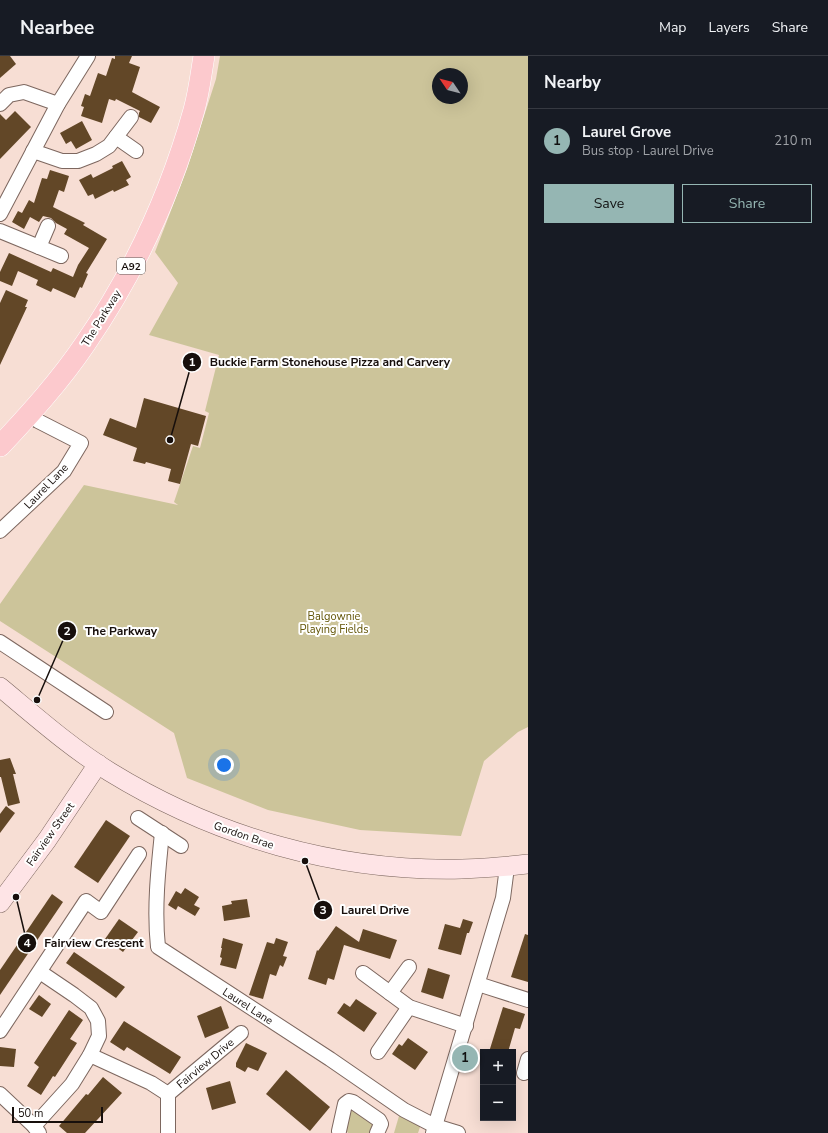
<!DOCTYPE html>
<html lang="en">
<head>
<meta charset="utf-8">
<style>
  body { margin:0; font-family:"Nunito Sans",sans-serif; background:#242831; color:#f1f3f6 }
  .controls { position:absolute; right:12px; bottom:12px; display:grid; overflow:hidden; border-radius:0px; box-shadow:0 4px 16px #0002 }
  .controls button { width:36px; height:36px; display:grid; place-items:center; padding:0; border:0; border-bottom:1px solid #363941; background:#171b24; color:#f1f3f6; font:20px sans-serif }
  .compass { position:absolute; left:432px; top:12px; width:36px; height:36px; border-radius:50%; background:#171b24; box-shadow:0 4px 16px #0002; rotate:305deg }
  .scale { position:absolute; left:12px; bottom:10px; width:91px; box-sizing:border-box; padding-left:4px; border:2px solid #170f0c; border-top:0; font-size:11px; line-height:14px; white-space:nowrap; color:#170f0c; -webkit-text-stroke:3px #fff; paint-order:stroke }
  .you { position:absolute; left:224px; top:709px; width:14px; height:14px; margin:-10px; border:3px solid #fff; border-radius:50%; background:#1a73e8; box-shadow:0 0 0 6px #1a73e833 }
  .badge { display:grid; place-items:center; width:26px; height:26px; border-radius:50%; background:#95b6b3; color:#111; font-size:13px; font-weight:700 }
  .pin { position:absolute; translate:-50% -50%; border:2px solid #fff; box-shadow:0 1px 4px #0006 }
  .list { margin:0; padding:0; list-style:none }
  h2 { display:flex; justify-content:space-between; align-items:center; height:52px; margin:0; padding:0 16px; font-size:17px }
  h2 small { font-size:13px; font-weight:400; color:#9ea1a6 }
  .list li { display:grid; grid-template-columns:26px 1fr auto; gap:12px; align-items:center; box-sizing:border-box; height:64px; padding:0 16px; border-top:1px solid #363941 }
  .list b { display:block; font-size:15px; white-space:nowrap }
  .list p { margin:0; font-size:13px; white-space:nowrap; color:#9ea1a6 }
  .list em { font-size:13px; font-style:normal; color:#9ea1a6 }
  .actions { display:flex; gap:8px; padding:12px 16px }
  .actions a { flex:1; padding:9px 0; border:1px solid #95b6b3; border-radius:0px; text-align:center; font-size:14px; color:#95b6b3 }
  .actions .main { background:#95b6b3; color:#111 }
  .map { position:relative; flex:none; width:528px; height:1077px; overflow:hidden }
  header { display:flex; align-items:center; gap:24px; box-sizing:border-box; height:56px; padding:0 20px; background:#171b24; border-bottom:1px solid #363941 }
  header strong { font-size:19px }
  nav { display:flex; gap:22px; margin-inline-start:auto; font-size:14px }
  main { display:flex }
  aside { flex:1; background:#171b24 }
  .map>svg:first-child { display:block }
  .green { fill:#ccc49a; fill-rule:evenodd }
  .building { fill:#624727 }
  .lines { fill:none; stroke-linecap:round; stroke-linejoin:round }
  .street-casing { stroke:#7d675f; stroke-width:16 }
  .secondary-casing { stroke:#7d675f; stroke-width:20 }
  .primary-casing { stroke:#fff; stroke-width:22 }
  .street { stroke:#fff; stroke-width:14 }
  .secondary { stroke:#fee4e6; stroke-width:19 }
  .primary { stroke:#fcc9cd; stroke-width:21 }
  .labels { text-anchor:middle; stroke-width:4; stroke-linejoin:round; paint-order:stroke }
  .shield { fill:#fff; stroke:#5d5755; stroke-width:1 }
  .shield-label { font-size:10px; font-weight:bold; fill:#170f0c }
  .street-label { font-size:11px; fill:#170f0c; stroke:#fff }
  .park-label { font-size:11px; fill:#635507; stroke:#fff }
  .leader { fill:none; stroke:#170f0c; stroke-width:1.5 }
  .callout-dot { fill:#170f0c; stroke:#fff; stroke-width:1.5 }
  .mark-label { font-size:12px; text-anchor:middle; font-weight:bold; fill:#fff }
  .callout-label { font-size:12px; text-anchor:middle; font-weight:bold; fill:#170f0c; stroke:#fff; stroke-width:4; stroke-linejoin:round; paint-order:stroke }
</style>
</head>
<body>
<header>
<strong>Nearbee</strong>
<nav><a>Map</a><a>Layers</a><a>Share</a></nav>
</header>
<main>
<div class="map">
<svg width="528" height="1077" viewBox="0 0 528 1077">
  <rect width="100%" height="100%" fill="#f7ded4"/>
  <g class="green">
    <path d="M220,0H528V671L518,676L484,705L461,780L360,774L268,754L187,722L174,677L0,565V548L84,429L178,449L174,446L193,390L200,392L209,357L205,355L219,299L149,279L178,227L155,196L187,113L216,23ZM438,18H462V42H438Z"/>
    <path d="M348,1051L375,1070L371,1077H348C343,1070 346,1060 348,1051Z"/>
    <path d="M399,1060L421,1068L418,1077H394Z"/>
  </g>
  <g class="building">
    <path d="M0,0H10L16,8L0,22Z"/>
    <path d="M115,0H132L129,7L140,11L132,36L160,51L151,67L139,61V57L140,55L116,43L115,45L109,43L102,67L81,60L84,51L81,50L85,38L90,40L98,17L106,20L112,2L115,3Z"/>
    <path d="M15,55L31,71L0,103V58L6,64Z"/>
    <path d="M82,65L92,84L76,93L71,85L66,88L60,77Z"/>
    <path d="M122,105L131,121L126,124L129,129L114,136L113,134L95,143L93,138L88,140L79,124L91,118L93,122L113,112L112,110Z"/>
    <path d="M50,114L69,120L64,136L59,134L53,151L85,167L83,169L107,183L86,217L88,218L82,232L80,231L75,242L53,232L51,236L36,229L38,224L18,215L12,230L0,225V216L9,197L51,216L53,212L73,221L78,209L89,192L64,178L67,173L56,167L51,162L43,160L39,166L30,161L24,173L12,166L18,155L22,157L29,144L34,147L42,122L47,123Z"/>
    <path d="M6,234L28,244L25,251H27L0,309V247Z"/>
    <path d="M144,342L206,360L198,390L191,388L180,428L168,425L171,413L146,406L145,408L133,405L137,392L103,379L110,362L136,372Z"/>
    <path d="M10,702L16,718H13L20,747L8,750L1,721H0V704Z"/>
    <path d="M6,750L15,757L0,777V758Z"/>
    <path d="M106,764L130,780L98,827L74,811Z"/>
    <path d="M185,832L199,841L194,849L200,852L195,860L178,850L176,854L168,849L176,835L181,838Z"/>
    <path d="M52,838L63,846L0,939V914Z"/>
    <path d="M247,843L250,861L224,865L222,850L232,848L231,845Z"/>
    <path d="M119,863L138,876L123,896L105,883Z"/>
    <path d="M463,863L473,866L469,877H467L461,899L438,893L445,868L460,872Z"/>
    <path d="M336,870L359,886L363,873L397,884L390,903L344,889L334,924L328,922L326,929L308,923L317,894L318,895Z"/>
    <path d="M525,878L528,879V926L511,921Z"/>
    <path d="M223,882L243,888L236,913L220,909L222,902L220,901L222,892H221Z"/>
    <path d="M276,882L288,886L283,900L287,901L283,911L280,909L276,920L270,918L263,943L249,939L267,886L274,888Z"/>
    <path d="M74,896L125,931L116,942L66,907Z"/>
    <path d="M428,912L450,919L443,943L421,936Z"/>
    <path d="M39,939L51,948L42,961L29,953Z"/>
    <path d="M356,943L377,957L364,976L337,957L344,947L350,951Z"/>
    <path d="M221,950L229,972L205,982L197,960Z"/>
    <path d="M503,951L525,958L520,973L515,972L508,996H489Z"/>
    <path d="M69,954L83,964L70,983L77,987L55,1021L53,1020L41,1039L27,1030L39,1011L34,1007Z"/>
    <path d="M124,965L181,1001L170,1018L127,991L124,995L110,986Z"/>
    <path d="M408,982L428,996L415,1014L392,998L399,988L402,990Z"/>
    <path d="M246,987L267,997L258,1015L248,1011L245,1016L236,1011V1007Z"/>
    <path d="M0,991L16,993L14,1011L0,1010Z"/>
    <path d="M286,1014L330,1051L310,1075L266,1038Z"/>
    <path d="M103,1021L122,1037L85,1077H67L59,1070L86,1038L88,1039Z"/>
    <path d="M230,1025L236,1047L212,1054L206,1032Z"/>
  </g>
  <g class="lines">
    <g class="street-casing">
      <g id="street">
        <path d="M0,48L9,39L24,36L58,48"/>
        <path d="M116,81L136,95"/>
        <path d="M33,95L62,105H78L96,98L109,90L131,61"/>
        <path d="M0,158L58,48L88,0"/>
        <path d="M0,175L61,200"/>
        <path d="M39,191L48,170"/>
        <path d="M0,475L64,415L81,387L38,365L30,359"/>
        <path d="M0,586L106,656"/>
        <path d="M138,762L181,790"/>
        <path d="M162,777C158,815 154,854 158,891L330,1003L404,1054L435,1070L458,1077"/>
        <path d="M363,917L409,951L466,970"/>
        <path d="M478,928L528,944"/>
        <path d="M390,937L409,911"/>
        <path d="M0,975L86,845L101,856L139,798"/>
        <path d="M378,996L409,951"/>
        <path d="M90,999L151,1027L168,1038V1077"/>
        <path d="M524,1017L528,1003"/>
        <path d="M0,1038L34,1070L39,1077"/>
        <path d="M168,1038L241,977"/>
        <path d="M34,1070L72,1028L90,999L99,980L98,965L91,952L74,939L40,916"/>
        <path d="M339,1075L345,1048L349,1045L353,1046L379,1064L381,1068L377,1077"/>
        <path d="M433,1077L503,842L507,811"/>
      </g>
    </g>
    <g class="secondary-casing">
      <g id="secondary">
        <path d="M0,631C35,660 71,692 110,716C216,781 337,816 462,813C484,812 506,811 528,808"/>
        <path d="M0,847L47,784L98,708"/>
      </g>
    </g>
    <g class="primary-casing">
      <path id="primary" d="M0,390C30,358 60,325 85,288C134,217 171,136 194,54C199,36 201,18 204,0"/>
    </g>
    <use href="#street" class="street"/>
    <use href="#secondary" class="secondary"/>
    <use href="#primary" class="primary"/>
  </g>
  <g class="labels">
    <rect class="shield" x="117" y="202" width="28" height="16" rx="3"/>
    <g class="shield-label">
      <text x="131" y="214">A92</text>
    </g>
    <g class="street-label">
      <text transform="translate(101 262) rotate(-58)" y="4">The Parkway</text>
      <text transform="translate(46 430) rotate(-46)" y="4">Laurel Lane</text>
      <text transform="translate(50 778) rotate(-55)" y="4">Fairview Street</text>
      <text transform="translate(244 779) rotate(19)" y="4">Gordon Brae</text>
      <text transform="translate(248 950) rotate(33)" y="4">Laurel Lane</text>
      <text transform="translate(205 1007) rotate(-40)" y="4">Fairview Drive</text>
    </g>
    <g class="park-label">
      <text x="334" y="564">Balgownie<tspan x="334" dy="13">Playing Fields</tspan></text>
    </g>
  </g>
  <path class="leader" d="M170 384L192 306M37 644L67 575M305 805L323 854M16 841L27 887"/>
  <g class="callout-dot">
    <circle cx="170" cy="384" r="4"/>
    <circle cx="37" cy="644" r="4"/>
    <circle cx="305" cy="805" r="4"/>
    <circle cx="16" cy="841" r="4"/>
    <circle cx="192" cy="306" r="10"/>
    <circle cx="67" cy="575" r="10"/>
    <circle cx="323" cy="854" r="10"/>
    <circle cx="27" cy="887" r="10"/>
  </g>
  <g class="mark-label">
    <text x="192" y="310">1</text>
    <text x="67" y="579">2</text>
    <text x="323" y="858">3</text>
    <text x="27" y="891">4</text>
  </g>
  <g class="callout-label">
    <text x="330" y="310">Buckie Farm Stonehouse Pizza and Carvery</text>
    <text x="121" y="579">The Parkway</text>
    <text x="375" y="858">Laurel Drive</text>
    <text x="94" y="891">Fairview Crescent</text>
  </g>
</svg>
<div class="controls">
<button>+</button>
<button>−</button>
</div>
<svg class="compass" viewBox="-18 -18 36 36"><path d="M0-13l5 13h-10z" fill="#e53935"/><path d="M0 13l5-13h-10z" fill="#9ea1a6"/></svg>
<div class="scale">50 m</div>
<div class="you"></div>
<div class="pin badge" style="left:465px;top:1002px">1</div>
</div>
<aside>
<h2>Nearby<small></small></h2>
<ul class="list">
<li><span class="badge">1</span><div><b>Laurel Grove</b><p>Bus stop · Laurel Drive</p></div><em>210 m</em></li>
</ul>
<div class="actions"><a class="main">Save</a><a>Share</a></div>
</aside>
</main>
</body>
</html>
